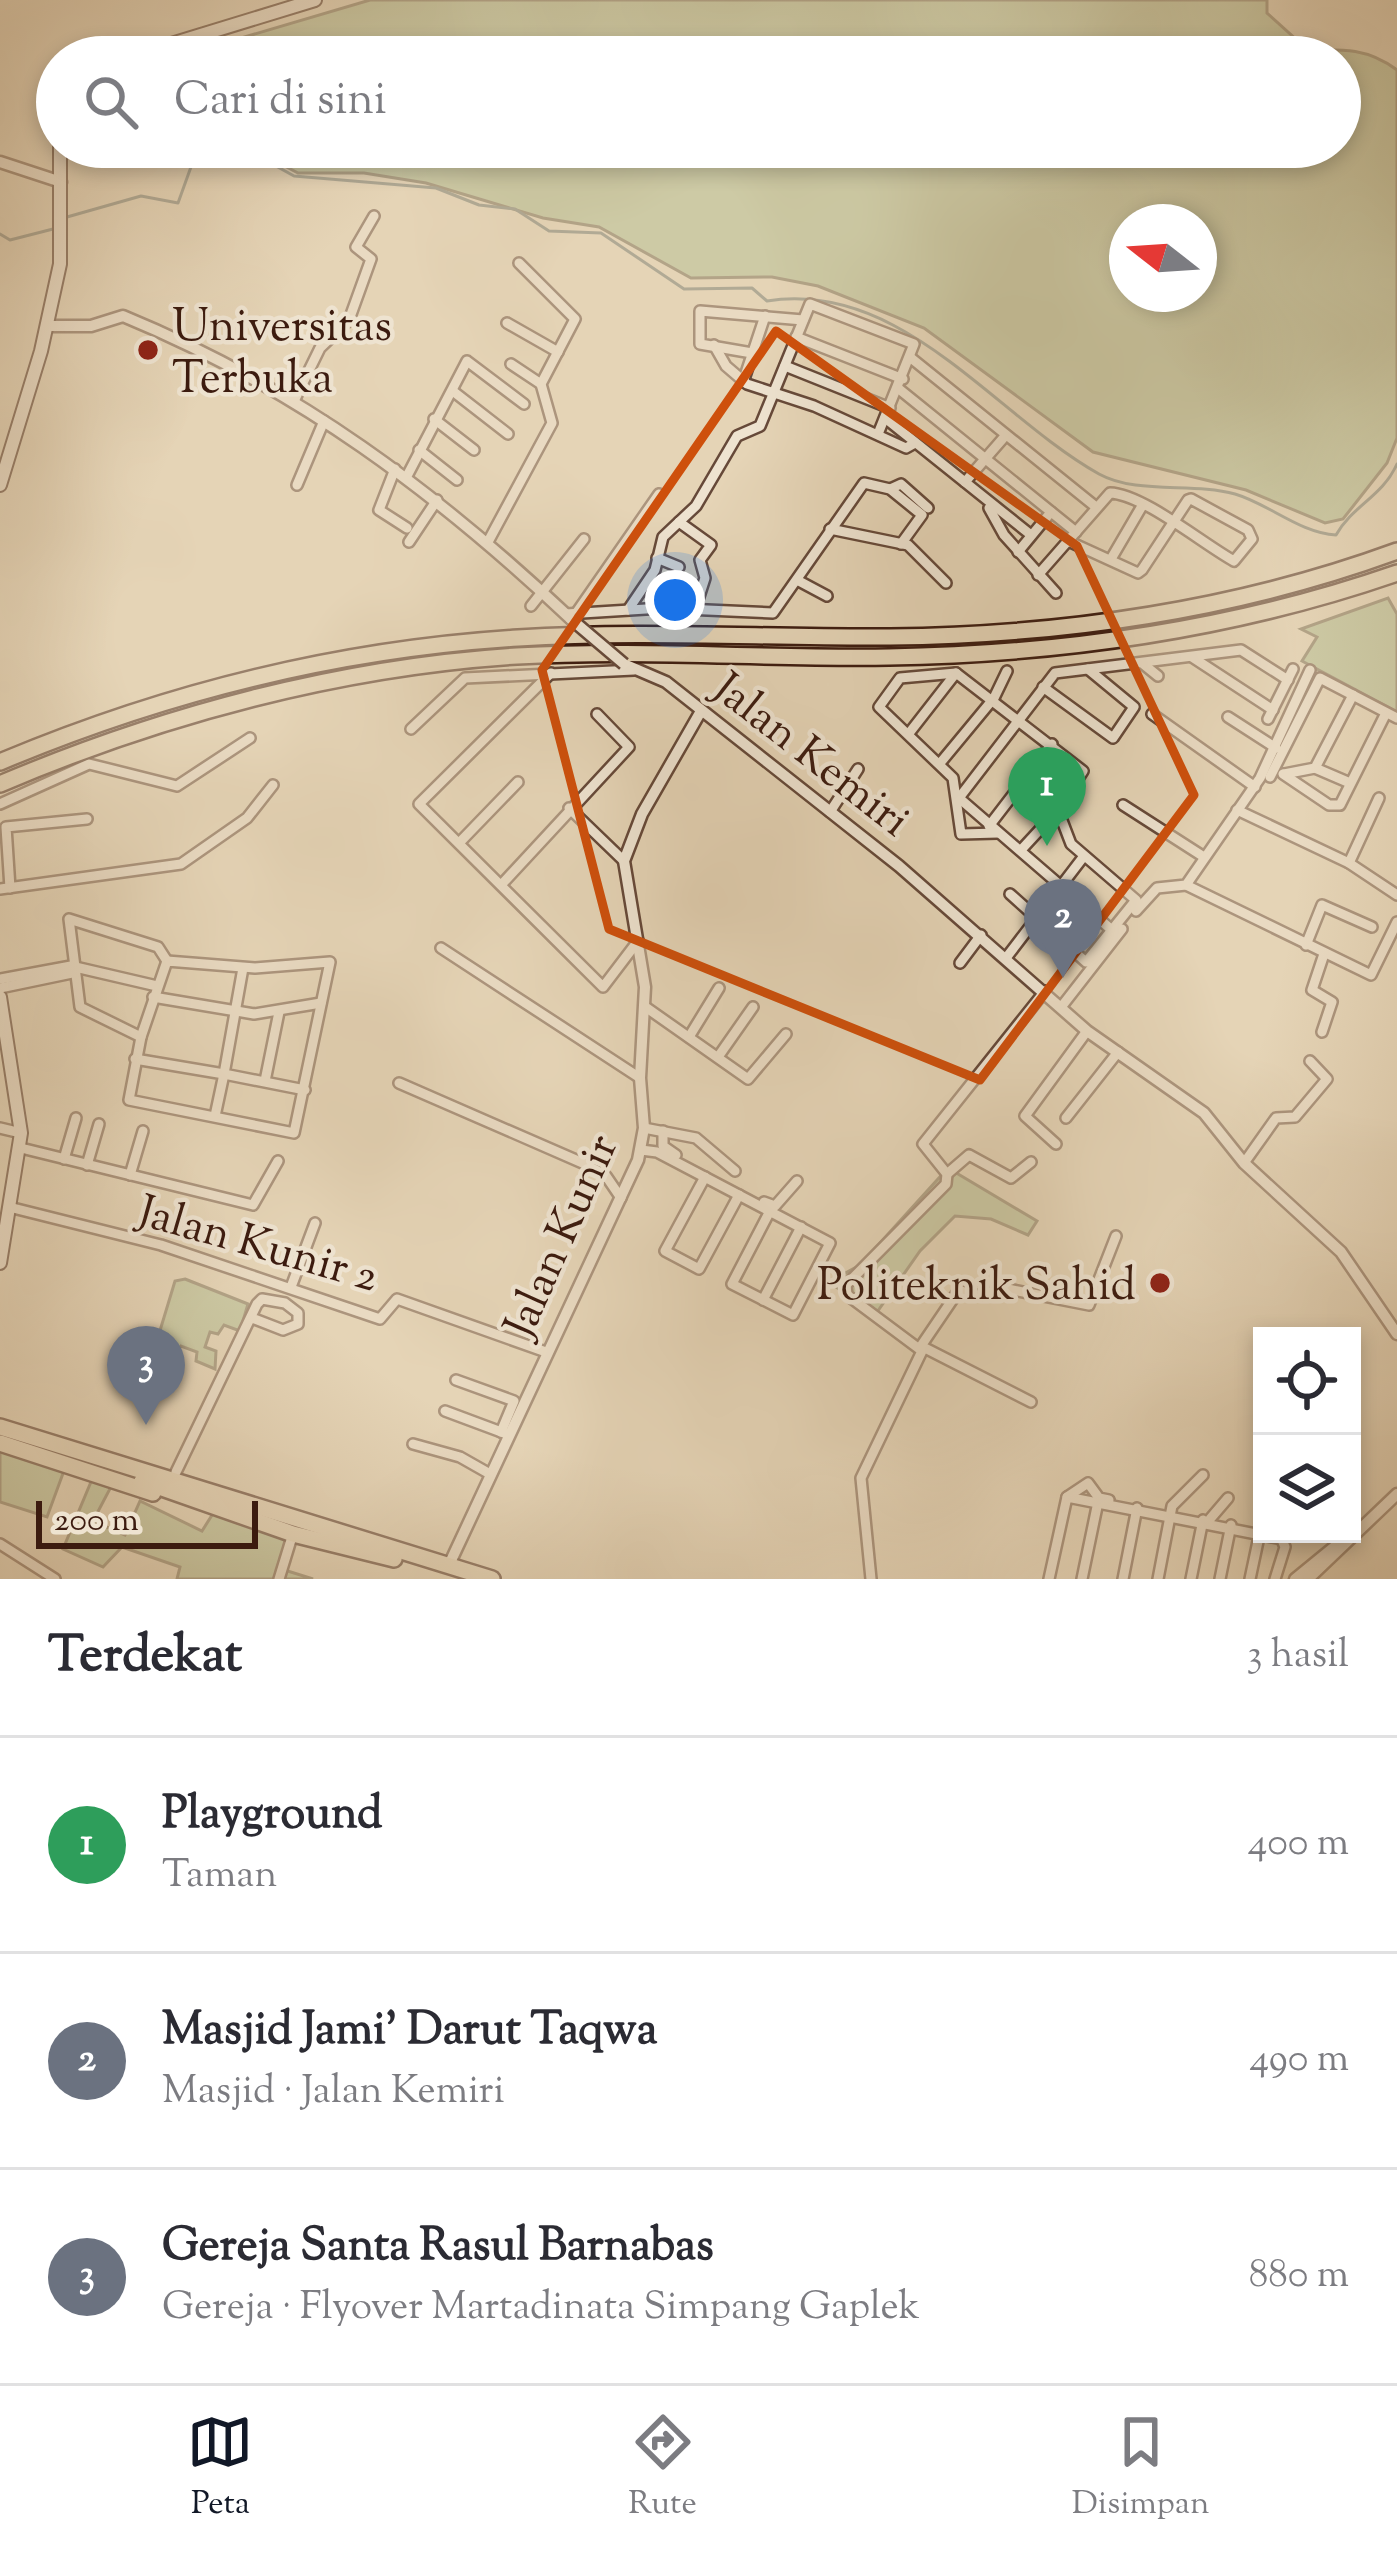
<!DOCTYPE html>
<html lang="id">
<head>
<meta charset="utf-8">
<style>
  body { margin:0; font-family:"Sorts Mill Goudy",serif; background:#f2f2f3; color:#2b2b33 }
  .controls { position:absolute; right:36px; bottom:36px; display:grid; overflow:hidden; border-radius:0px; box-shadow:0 6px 18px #0003 }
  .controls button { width:108px; height:108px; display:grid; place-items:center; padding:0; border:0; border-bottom:3px solid #e1e1e2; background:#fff; color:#2b2b33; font:60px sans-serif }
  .compass { position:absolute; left:1109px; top:204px; width:108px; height:108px; border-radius:50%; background:#fff; box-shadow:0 6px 18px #0003; rotate:287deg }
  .scale { position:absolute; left:36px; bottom:30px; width:222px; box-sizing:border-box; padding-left:12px; border:6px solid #3c1b0f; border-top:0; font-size:33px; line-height:42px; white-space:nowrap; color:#3c1b0f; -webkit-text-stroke:9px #eee3d0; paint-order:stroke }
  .you { position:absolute; left:675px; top:600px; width:42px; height:42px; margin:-30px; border:9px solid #fff; border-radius:50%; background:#1a73e8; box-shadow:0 0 0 18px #1a73e833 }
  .badge { display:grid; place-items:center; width:78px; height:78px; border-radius:50%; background:#111827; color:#fff; font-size:39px; font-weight:700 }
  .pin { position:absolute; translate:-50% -99px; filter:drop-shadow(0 3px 6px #0008) }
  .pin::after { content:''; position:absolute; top:63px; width:42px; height:36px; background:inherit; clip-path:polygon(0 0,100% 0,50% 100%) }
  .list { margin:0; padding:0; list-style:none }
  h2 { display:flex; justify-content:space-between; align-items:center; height:156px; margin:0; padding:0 48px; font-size:51px }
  h2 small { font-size:39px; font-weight:400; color:#7c7c81 }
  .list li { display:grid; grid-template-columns:78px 1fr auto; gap:36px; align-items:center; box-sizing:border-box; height:216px; padding:0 48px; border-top:3px solid #e1e1e2 }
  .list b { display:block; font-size:45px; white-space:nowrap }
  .list p { margin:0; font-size:39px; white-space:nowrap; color:#7c7c81 }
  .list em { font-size:39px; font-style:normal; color:#7c7c81 }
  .icon { flex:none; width:66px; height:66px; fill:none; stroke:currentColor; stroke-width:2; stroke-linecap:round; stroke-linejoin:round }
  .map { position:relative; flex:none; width:1397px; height:1579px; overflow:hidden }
  .search { position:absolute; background:#fff; box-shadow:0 6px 18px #0003; left:36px; right:36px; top:36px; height:132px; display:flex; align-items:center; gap:30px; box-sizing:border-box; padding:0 42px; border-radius:66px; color:#7c7c81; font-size:45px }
  .sheet { height:804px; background:#fff }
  nav { display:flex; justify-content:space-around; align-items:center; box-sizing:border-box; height:168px; border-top:3px solid #e1e1e2; background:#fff; font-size:33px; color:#7c7c81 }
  nav a { display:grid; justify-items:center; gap:6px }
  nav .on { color:#111827 }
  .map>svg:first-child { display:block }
  .green { fill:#b0be91; stroke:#766c50; stroke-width:3; fill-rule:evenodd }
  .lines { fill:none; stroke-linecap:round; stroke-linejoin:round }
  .stream { stroke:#72796e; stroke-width:3 }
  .minor-casing { stroke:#664939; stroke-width:14 }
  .tertiary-casing { stroke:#664939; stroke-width:15 }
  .secondary-casing { stroke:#3c1b0f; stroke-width:16 }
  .trunk-casing { stroke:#3c1b0f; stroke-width:20 }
  .motorway-casing { stroke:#3c1b0f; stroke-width:20 }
  .minor { stroke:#eee3d0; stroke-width:9 }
  .tertiary { stroke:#eee3d0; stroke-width:10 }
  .secondary { stroke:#eee3d0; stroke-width:12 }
  .trunk { stroke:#e5d4b6; stroke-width:15 }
  .motorway { stroke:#e5d4b6; stroke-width:15 }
  .tertiary-bridge-casing { stroke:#664939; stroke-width:15; stroke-linecap:butt }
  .tertiary-bridge { stroke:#eee3d0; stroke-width:10 }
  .marked { fill:none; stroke:#ce500c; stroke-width:9; stroke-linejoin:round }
  .poi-dot { fill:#8f2418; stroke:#eee3d0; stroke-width:4.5 }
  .labels { text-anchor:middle; stroke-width:9; stroke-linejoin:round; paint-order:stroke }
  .poi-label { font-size:45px; fill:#3c1b0f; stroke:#eee3d0; text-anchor:start }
  .street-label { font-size:45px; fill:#3c1b0f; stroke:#eee3d0 }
</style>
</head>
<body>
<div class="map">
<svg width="1397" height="1579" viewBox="0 0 1397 1579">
  <rect width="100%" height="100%" fill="#e5d4b6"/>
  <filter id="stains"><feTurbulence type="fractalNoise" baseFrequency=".00167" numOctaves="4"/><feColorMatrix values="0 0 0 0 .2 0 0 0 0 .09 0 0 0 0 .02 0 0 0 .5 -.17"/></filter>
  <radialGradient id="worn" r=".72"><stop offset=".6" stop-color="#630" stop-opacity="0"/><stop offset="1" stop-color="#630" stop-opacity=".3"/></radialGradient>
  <g class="green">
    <path d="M370,0H1267V13L1308,50C1343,49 1368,48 1397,70V438L1387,463L1343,519L1325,523L1246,490L1093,452L924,328L818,286L772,277L691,278L599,227L543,218L426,183L364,173H298L251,148L209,147H1340V57H177ZM1127,222H1199V294H1127Z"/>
    <path d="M1388,598L1397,614V712L1302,661L1317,637L1301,629Z"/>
    <path d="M948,1168L1037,1221L1028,1235L991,1219L955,1216L920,1251L875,1315L829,1282L860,1265Z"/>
    <path d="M185,1279L248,1304L240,1331L224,1325L218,1334L210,1332L205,1347L216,1351L215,1369L196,1361L197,1352L181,1346L176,1354L155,1347L175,1281Z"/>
    <path d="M0,1446L65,1468L47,1517L0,1502Z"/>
    <path d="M93,1477L113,1483L93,1521L125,1535L140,1501L202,1531L219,1504L292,1526L278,1568L313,1579H177L180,1567L122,1547L103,1567L63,1549Z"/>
  </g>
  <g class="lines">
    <g class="stream">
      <path d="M67,217L141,196L178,203L196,153L251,152L294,176L436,188L479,205L515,209L549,231L601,233L684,289L752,288L767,301C902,280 994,415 1099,474C1137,495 1193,482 1235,494C1269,504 1300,533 1336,535C1353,505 1382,497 1397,464"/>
      <path d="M0,234L10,240L57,228"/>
    </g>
    <g class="minor-casing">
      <g id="minor">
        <path d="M507,323L558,352"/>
        <path d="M796,337L903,379"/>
        <path d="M714,345L726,366L747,384L814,406L906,448L915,443"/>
        <path d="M752,353L700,344V311L803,320"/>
        <path d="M911,358L1096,507"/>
        <path d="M511,364L541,384"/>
        <path d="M785,366L890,408"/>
        <path d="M743,382L765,316"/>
        <path d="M899,389L1076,532"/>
        <path d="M454,392L508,434"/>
        <path d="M294,401L320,348L349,320L371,259L356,247L374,216"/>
        <path d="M885,418L1031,535"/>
        <path d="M434,419L474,450"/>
        <path d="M419,450L457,480"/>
        <path d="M395,469L379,510L407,528"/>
        <path d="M407,476L467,361L524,404"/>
        <path d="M965,482L1006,435"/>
        <path d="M297,485L324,421"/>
        <path d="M890,489L901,484L928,508"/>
        <path d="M989,508L1004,535L1056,593"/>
        <path d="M679,522L711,545L700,560L705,578L695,609"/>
        <path d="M830,529L908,545L946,583"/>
        <path d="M489,540L552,423L541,384L575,319L519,263"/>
        <path d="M409,542L437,500"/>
        <path d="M1018,552L1051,512"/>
        <path d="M657,558L679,567"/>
        <path d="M1111,559L1142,506"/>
        <path d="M1038,575L1110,493C1143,494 1203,544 1234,561L1252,539L1248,530L1191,499L1188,500L1142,570L1138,573L1068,541"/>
        <path d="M797,580L827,596"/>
        <path d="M531,606L584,539"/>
        <path d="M628,610L655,570L663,537L696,506L737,436L760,426L810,304L914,344L878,434"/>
        <path d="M577,612L659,494"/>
        <path d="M566,614L662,608L773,613L864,483L890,489L922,515L901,544"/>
        <path d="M1192,657L1273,710"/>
        <path d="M1142,663L1158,676"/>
        <path d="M551,673L419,804L603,987L638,941"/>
        <path d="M956,673L900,678L879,707L953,778L961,834L998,833"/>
        <path d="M1043,687L1113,738L1134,707L1088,669"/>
        <path d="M1152,714L1255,787"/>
        <path d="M1228,717L1276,748"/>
        <path d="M1268,719L1293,669"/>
        <path d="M411,729L465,678L634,670"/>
        <path d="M910,732L956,673L1083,771L1058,810L1071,844L1136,900L1086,962L1010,894"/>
        <path d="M941,762L994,698L1007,671"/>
        <path d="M1315,768L1350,783"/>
        <path d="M1283,774L1329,805H1340L1386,713"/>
        <path d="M1284,774L1315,768L1353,695"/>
        <path d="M1270,777L1320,678L1397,718"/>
        <path d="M0,804L89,764L177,786L250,738"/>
        <path d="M1123,805L1204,857"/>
        <path d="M569,808L624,861"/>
        <path d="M1237,810L1349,863L1397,895"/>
        <path d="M830,812L858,769"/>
        <path d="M989,826L1052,744"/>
        <path d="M460,842L518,782"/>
        <path d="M1021,850L1058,810"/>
        <path d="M1349,863L1379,798"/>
        <path d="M502,884L629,747L597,714"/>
        <path d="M1186,885L1371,975L1397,922"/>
        <path d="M10,888L6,827L87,819"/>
        <path d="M0,889L181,864L247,818L273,785"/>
        <path d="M1136,911L1157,888L1186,885L1260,778L1310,670"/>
        <path d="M1113,931L959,798L1055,673L1241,650L1288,680"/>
        <path d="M1306,945L1322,905L1372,927"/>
        <path d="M441,948L640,1078"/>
        <path d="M1006,958L1084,856"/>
        <path d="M167,961L255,968L330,962L294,1133L129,1100L141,1037Z"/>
        <path d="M960,963L981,935"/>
        <path d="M243,968L224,1074L305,1090"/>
        <path d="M0,979L71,966L157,986"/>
        <path d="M0,988L72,973"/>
        <path d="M153,997L254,1014L321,1003"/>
        <path d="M644,1006L748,1079L786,1034"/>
        <path d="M1062,1006L1122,929"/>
        <path d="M1322,1032L1332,1002L1312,990L1324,954"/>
        <path d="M141,1037L80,1007L69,919L158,947L167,961"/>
        <path d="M689,1037L719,988"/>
        <path d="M718,1057L753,1007"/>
        <path d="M135,1059L224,1074L215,1116"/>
        <path d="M265,1081L279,1012"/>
        <path d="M399,1083L585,1164L606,1176L621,1198"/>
        <path d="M1066,1118L1118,1052"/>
        <path d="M0,1128L21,1133"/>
        <path d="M644,1128L696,1138L735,1171"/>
        <path d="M663,1131V1146L676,1155"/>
        <path d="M1056,1144L1025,1116L1087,1031"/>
        <path d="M21,1148L253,1205L278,1161"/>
        <path d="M641,1150L657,1152L830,1243L793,1315L732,1284L770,1211"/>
        <path d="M64,1159L76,1118"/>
        <path d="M1244,1163L1276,1118L1295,1117L1327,1079L1310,1061"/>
        <path d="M87,1165L99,1124"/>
        <path d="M947,1174L969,1155L1011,1178L1031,1162"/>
        <path d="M130,1175L143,1131"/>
        <path d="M705,1177L665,1251L699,1269L739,1195"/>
        <path d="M764,1202L775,1206L797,1181"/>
        <path d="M9,1207L161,1245L380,1319L397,1299L546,1352"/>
        <path d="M291,1287L315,1223"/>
        <path d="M763,1300L801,1227"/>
        <path d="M456,1380L514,1401L501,1432"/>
        <path d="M1031,1402L921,1346L959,1290L973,1296L1008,1289L1089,1305L1116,1236"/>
        <path d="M445,1411L504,1433"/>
        <path d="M413,1444L460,1457L490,1474"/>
        <path d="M176,1472L257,1304L262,1299L285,1303L298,1313V1324L283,1330L252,1318"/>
        <path d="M1067,1497L1088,1483L1099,1498L1109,1500"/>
        <path d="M1210,1519L1228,1498"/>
        <path d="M0,1544L55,1579"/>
        <path d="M279,1579L291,1540"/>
        <path d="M871,1579L861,1478L922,1351L847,1295L846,1285L946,1184L947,1174L923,1144L1045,991"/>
        <path d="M1049,1579L1067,1497L1282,1539"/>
        <path d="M1082,1579L1098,1502"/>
        <path d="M1123,1579L1137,1508"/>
        <path d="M1158,1579L1172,1506L1203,1475"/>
        <path d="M1191,1579L1203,1520"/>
        <path d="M1220,1579L1231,1525"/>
        <path d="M1250,1579L1260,1532"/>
        <path d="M1275,1579L1285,1547L1280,1535"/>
      </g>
    </g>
    <g class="tertiary-casing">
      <g id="tertiary">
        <path d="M0,162L61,182"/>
        <path d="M47,326H91L123,316C298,388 436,492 571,619"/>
        <path d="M624,664L666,682L899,866L1087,1031L1204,1113L1244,1163L1341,1252L1397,1334"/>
        <path d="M448,1567L638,1160L644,1128L640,1078L645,987L624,861L642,814L701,711"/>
        <path d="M1295,1579L1339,1543"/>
        <path d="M1308,1579L1397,1494"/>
      </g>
    </g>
    <g class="secondary-casing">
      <g id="secondary">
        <path d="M129,57L315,0"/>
        <path d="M0,485L41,351L60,264V147"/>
        <path d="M0,997L21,1133L0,1263"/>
      </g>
    </g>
    <g class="trunk-casing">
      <g id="trunk">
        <path d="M0,1427L492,1579"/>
        <path d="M0,1443L153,1493"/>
        <path d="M142,1481L293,1534L394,1559"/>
      </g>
    </g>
    <g class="motorway-casing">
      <g id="motorway">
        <path d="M0,762C164,693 340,649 518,638C642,630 766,638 890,637C1061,635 1236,610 1397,551"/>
        <path d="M0,784C162,715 341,667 517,656C642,649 765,659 889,657C1062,654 1233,630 1397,573"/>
      </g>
    </g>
    <use href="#minor" class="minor"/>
    <use href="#tertiary" class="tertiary"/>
    <use href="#secondary" class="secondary"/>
    <use href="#trunk" class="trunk"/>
    <use href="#motorway" class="motorway"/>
    <g class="tertiary-bridge-casing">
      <path id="tertiary-bridge" d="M571,619L624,664"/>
    </g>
    <use href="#tertiary-bridge" class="tertiary-bridge"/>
  </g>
  <path d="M0 0H1397V1579H0ZM776,331L1077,546L1194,795L980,1080L609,929L542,670Z" fill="#e5d4b6" fill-opacity=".55" fill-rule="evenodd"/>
  <path class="marked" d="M776,331L1077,546L1194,795L980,1080L609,929L542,670Z"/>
  <g class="poi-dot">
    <circle cx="148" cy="350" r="12"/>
    <circle cx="1160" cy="1283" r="12"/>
  </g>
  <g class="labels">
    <g class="poi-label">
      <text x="172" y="340">Universitas<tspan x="172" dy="52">Terbuka</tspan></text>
      <text x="1136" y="1299" text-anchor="end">Politeknik Sahid</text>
    </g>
    <g class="street-label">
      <text transform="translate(813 753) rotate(38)" y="16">Jalan Kemiri</text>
      <text transform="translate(559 1235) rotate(-66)" y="16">Jalan Kunir</text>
      <text transform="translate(259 1242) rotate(16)" y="16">Jalan Kunir 2</text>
    </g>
  </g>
  <rect width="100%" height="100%" filter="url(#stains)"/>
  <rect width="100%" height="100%" fill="url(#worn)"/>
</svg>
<div class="controls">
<button><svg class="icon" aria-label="locate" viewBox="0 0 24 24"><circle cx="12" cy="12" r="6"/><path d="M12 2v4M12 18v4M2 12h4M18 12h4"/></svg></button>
<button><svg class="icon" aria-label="layers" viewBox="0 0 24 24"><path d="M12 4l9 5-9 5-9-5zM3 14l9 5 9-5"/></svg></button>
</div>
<svg class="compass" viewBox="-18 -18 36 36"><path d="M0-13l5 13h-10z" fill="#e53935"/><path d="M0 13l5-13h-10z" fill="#7c7c81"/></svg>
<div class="scale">200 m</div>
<div class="you"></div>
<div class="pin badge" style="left:1047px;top:846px;background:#2e9e5b">1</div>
<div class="pin badge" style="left:1063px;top:978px;background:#6b7280">2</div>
<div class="pin badge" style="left:146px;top:1425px;background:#6b7280">3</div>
<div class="search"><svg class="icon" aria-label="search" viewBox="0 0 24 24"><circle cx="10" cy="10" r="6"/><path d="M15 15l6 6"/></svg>Cari di sini</div>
</div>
<section class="sheet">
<h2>Terdekat<small>3 hasil</small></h2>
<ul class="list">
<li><span class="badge" style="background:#2e9e5b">1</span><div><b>Playground</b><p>Taman</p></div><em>400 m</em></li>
<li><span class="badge" style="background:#6b7280">2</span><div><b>Masjid Jami' Darut Taqwa</b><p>Masjid · Jalan Kemiri</p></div><em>490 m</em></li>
<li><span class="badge" style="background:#6b7280">3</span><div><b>Gereja Santa Rasul Barnabas</b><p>Gereja · Flyover Martadinata Simpang Gaplek</p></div><em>880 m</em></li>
</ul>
</section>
<nav>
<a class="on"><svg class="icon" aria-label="map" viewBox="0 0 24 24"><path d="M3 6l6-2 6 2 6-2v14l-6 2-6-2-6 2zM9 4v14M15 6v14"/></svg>Peta</a>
<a><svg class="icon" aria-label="directions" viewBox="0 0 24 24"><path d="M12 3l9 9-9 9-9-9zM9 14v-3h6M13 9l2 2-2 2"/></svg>Rute</a>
<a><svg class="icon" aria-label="saved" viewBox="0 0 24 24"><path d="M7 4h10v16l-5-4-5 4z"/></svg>Disimpan</a>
</nav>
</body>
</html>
